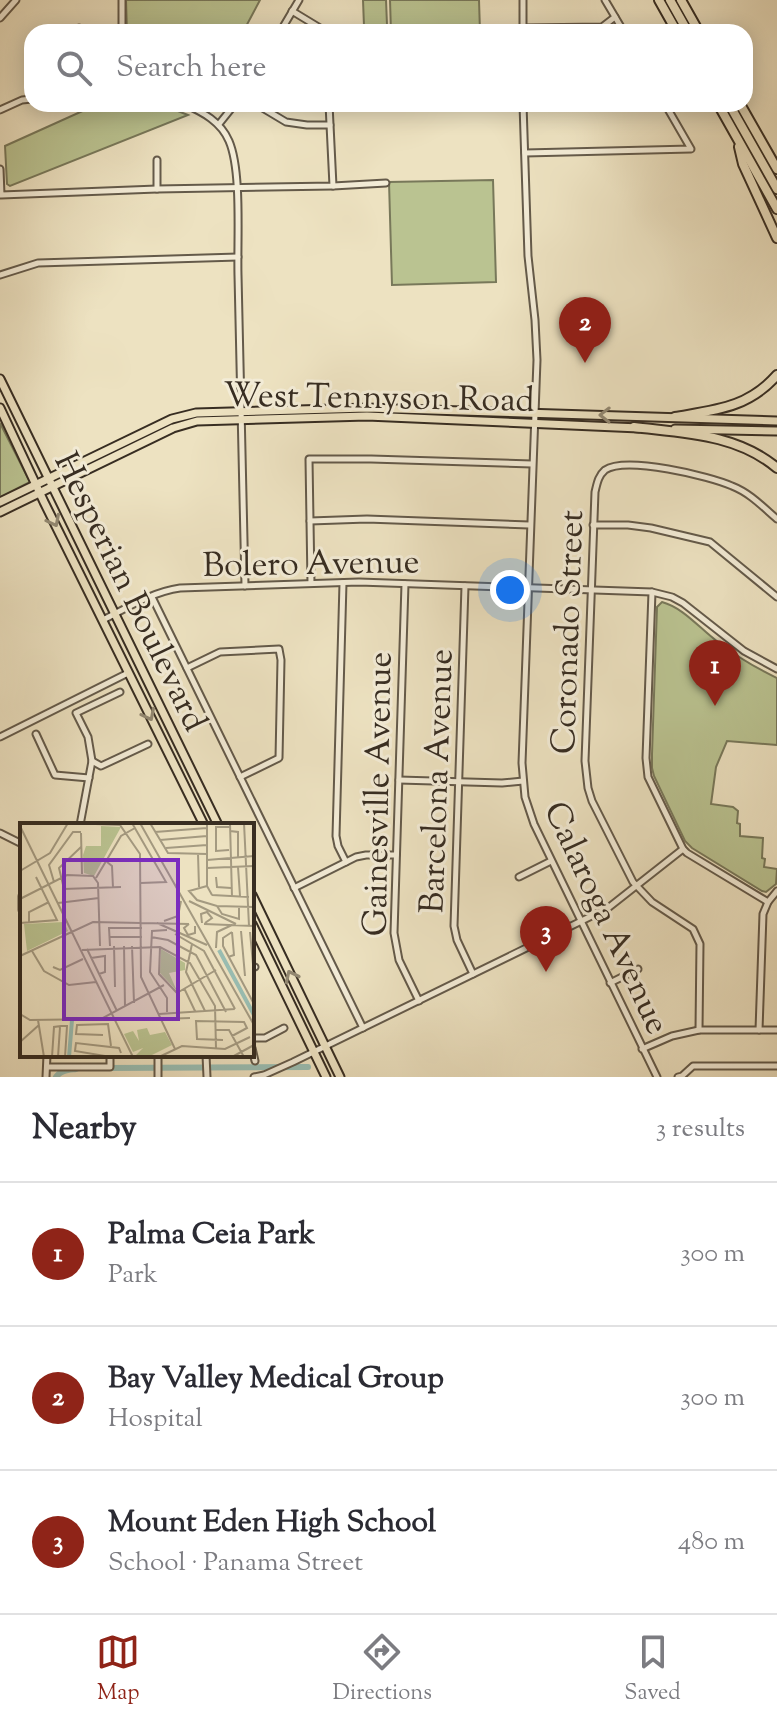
<!DOCTYPE html>
<html lang="en">
<head>
<meta charset="utf-8">
<style>
  body { margin:0; font-family:"Sorts Mill Goudy",serif; background:#f2f2f3; color:#2b2b33 }
  .you { position:absolute; left:510px; top:590px; width:28px; height:28px; margin:-20px; border:6px solid #fff; border-radius:50%; background:#1a73e8; box-shadow:0 0 0 12px #1a73e833 }
  .badge { display:grid; place-items:center; width:52px; height:52px; border-radius:50%; background:#8f2418; color:#fff; font-size:26px; font-weight:700 }
  .pin { position:absolute; translate:-50% -66px; filter:drop-shadow(0 2px 4px #0008) }
  .pin::after { content:''; position:absolute; top:42px; width:28px; height:24px; background:inherit; clip-path:polygon(0 0,100% 0,50% 100%) }
  .list { margin:0; padding:0; list-style:none }
  h2 { display:flex; justify-content:space-between; align-items:center; height:104px; margin:0; padding:0 32px; font-size:34px }
  h2 small { font-size:26px; font-weight:400; color:#7c7c81 }
  .list li { display:grid; grid-template-columns:52px 1fr auto; gap:24px; align-items:center; box-sizing:border-box; height:144px; padding:0 32px; border-top:2px solid #e1e1e2 }
  .list b { display:block; font-size:30px; white-space:nowrap }
  .list p { margin:0; font-size:26px; white-space:nowrap; color:#7c7c81 }
  .list em { font-size:26px; font-style:normal; color:#7c7c81 }
  .icon { flex:none; width:44px; height:44px; fill:none; stroke:currentColor; stroke-width:2; stroke-linecap:round; stroke-linejoin:round }
  .map { position:relative; flex:none; width:777px; height:1077px; overflow:hidden }
  .search { position:absolute; background:#fff; box-shadow:0 4px 20px #0003; left:24px; right:24px; top:24px; height:88px; display:flex; align-items:center; gap:20px; box-sizing:border-box; padding:0 28px; border-radius:24px; color:#7c7c81; font-size:30px }
  .sheet { height:536px; background:#fff }
  nav { display:flex; justify-content:space-around; align-items:center; box-sizing:border-box; height:112px; border-top:2px solid #e1e1e2; background:#fff; font-size:22px; color:#7c7c81 }
  nav a { display:grid; justify-items:center; gap:4px }
  nav .on { color:#8f2418 }
  .map>svg:first-child { display:block }
  .green { fill:#bac391; stroke:#78785a; stroke-width:2 }
  .lines { fill:none; stroke-linecap:round; stroke-linejoin:round }
  .canal { stroke:#99beb3; stroke-width:6 }
  .minor-casing { stroke:#645a4a; stroke-width:9 }
  .major-casing { stroke:#372d22; stroke-width:11 }
  .highway-casing { stroke:#372d22; stroke-width:12 }
  .minor { stroke:#f3ecd7; stroke-width:5 }
  .major { stroke:#ede2c1; stroke-width:7 }
  .highway { stroke:#ede2c1; stroke-width:8 }
  .oneway { stroke:#928872 }
  .labels { text-anchor:middle; stroke-width:6; stroke-linejoin:round; paint-order:stroke }
  .street-label { font-size:34px; fill:#372d22; stroke:#f3ecd7 }
  .inset-river { fill:none; stroke:#99beb3; stroke-width:4 }
  .inset-road { fill:none; stroke:#a49a81; stroke-width:2 }
  .view { fill:#7b2cbf; fill-opacity:0.15; stroke:#7b2cbf; stroke-width:4 }
  .inset-edge { fill:none; stroke:#372d22; stroke-width:4 }
</style>
</head>
<body>
<div class="map">
<svg width="777" height="1077" viewBox="0 0 777 1077">
  <rect width="100%" height="100%" fill="#ede2c1"/>
  <filter id="stains"><feTurbulence type="fractalNoise" baseFrequency=".0025" numOctaves="4"/><feColorMatrix values="0 0 0 0 .2 0 0 0 0 .09 0 0 0 0 .02 0 0 0 .5 -.17"/></filter>
  <radialGradient id="worn" r=".72"><stop offset=".6" stop-color="#630" stop-opacity="0"/><stop offset="1" stop-color="#630" stop-opacity=".3"/></radialGradient>
  <g class="green">
    <path d="M126,0H260L243,32H127Z"/>
    <path d="M363,0H386L387,25L364,26Z"/>
    <path d="M390,0H479L480,32H391Z"/>
    <path d="M98,104C133,104 155,101 188,115L10,186L7,184L5,146Z"/>
    <path d="M493,180L496,282L392,285L389,182Z"/>
    <path d="M0,423L30,482L0,497Z"/>
    <path d="M662,602C684,608 700,629 718,642C736,656 756,668 777,678V745L727,741L716,767L711,804L733,807L738,811L737,823L740,824V836L763,838L762,858L765,859L764,867L777,869L776,884L766,892L762,891L692,848L685,841L654,776L652,768V754L657,607Z"/>
  </g>
  <g class="lines">
    <g class="canal">
      <path d="M107,1068L308,1067"/>
      <path d="M56,1077C61,1070 68,1070 76,1069"/>
    </g>
    <g class="minor-casing">
      <g id="minor">
        <path d="M122,0V31"/>
        <path d="M605,0L624,32"/>
        <path d="M292,11L320,28L322,32"/>
        <path d="M0,18L16,0"/>
        <path d="M79,28L88,31H122"/>
        <path d="M523,28L602,27L615,17"/>
        <path d="M280,32L299,0"/>
        <path d="M523,32V0"/>
        <path d="M184,104C203,112 221,122 229,141C242,171 237,240 238,275C240,378 243,482 245,586"/>
        <path d="M256,104L286,122L307,125H330"/>
        <path d="M329,104L333,186"/>
        <path d="M523,104L528,256L535,320L537,360L522,763L525,797L534,824L657,1077"/>
        <path d="M0,110L22,100L32,99"/>
        <path d="M219,124L235,104"/>
        <path d="M525,153L691,149L665,104"/>
        <path d="M157,160V189"/>
        <path d="M0,169L1,195L157,189L333,186L386,183"/>
        <path d="M0,275L38,263L238,257"/>
        <path d="M310,521L367,519L529,525"/>
        <path d="M593,525H628L651,528L710,542L777,597"/>
        <path d="M311,583L309,459H371L532,464"/>
        <path d="M343,583L336,836L338,846L346,862"/>
        <path d="M405,584L394,933L399,960L419,1001"/>
        <path d="M465,586L454,926L457,940L473,974"/>
        <path d="M652,592L646,758L648,777L683,849L687,853L768,902"/>
        <path d="M152,597L363,1028"/>
        <path d="M103,620C127,608 152,592 180,588L359,582L652,592L672,597L683,603L744,651L777,669"/>
        <path d="M187,668L220,652L279,649L281,660L279,758L240,777"/>
        <path d="M36,734L55,775L89,778"/>
        <path d="M0,737L128,673"/>
        <path d="M92,761L101,766L148,744"/>
        <path d="M399,780L502,783L523,781"/>
        <path d="M80,825L92,761L88,737L76,713L120,692"/>
        <path d="M0,833L22,844"/>
        <path d="M519,877L551,861"/>
        <path d="M294,888L356,857L366,855H396"/>
        <path d="M22,896V910"/>
        <path d="M252,968L255,967"/>
        <path d="M610,983L638,969"/>
        <path d="M699,1030L700,944L693,929L652,902L633,882L592,801L588,788L585,761L595,492C597,484 598,476 605,470C626,456 710,476 732,486C750,493 763,507 777,519"/>
        <path d="M759,1030L763,914L768,902L777,891"/>
        <path d="M252,1038H265L284,1028"/>
        <path d="M252,1048L255,1061"/>
        <path d="M642,1049L672,1036L699,1030H777"/>
        <path d="M206,1055L207,1077"/>
        <path d="M47,1067H110V1055"/>
        <path d="M46,1077L47,1055"/>
        <path d="M158,1077V1055"/>
        <path d="M254,1077L264,1075L293,1062L608,908L683,849"/>
        <path d="M678,1077L682,1076L693,1066H777"/>
      </g>
    </g>
    <g class="major-casing">
      <g id="major">
        <path d="M0,379L218,825"/>
        <path d="M0,408L44,502L204,825"/>
        <path d="M675,429L777,431"/>
        <path d="M0,502L172,419L196,413L367,408L777,421"/>
        <path d="M0,512L173,428L197,421L367,416L639,428"/>
        <path d="M252,895L340,1077"/>
        <path d="M252,924L326,1077"/>
      </g>
    </g>
    <g class="highway-casing">
      <g id="highway">
        <path d="M659,0L677,32"/>
        <path d="M670,0L688,32"/>
        <path d="M681,0L699,32"/>
        <path d="M718,104L777,209"/>
        <path d="M729,104L777,189"/>
        <path d="M740,104L777,169"/>
        <path d="M739,147L743,164L777,238"/>
        <path d="M675,417C715,410 748,408 777,375"/>
        <path d="M634,427C684,433 737,434 777,468"/>
      </g>
    </g>
    <use href="#minor" class="minor"/>
    <use href="#major" class="major"/>
    <use href="#highway" class="highway"/>
  </g>
  <defs><path id="oneway-chevron" d="M-2-3.5L2.5 0L-2 3.5" fill="none" stroke-width="1.6" stroke-linecap="round" stroke-linejoin="round" transform="scale(2)"/></defs>
  <g class="oneway">
    <use href="#oneway-chevron" transform="translate(605 415) rotate(-179)"/>
    <use href="#oneway-chevron" transform="translate(54 521) rotate(63)"/>
    <use href="#oneway-chevron" transform="translate(149 715) rotate(63)"/>
    <use href="#oneway-chevron" transform="translate(291 976) rotate(-116)"/>
  </g>
  <g class="labels">
    <g class="street-label">
      <text transform="translate(379 396) rotate(1)" y="12">West Tennyson Road</text>
      <text transform="translate(311 562) rotate(-1)" y="12">Bolero Avenue</text>
      <text transform="translate(132 591) rotate(64)" y="12">Hesperian Boulevard</text>
      <text transform="translate(566 632) rotate(-88)" y="12">Coronado Street</text>
      <text transform="translate(435 781) rotate(-88)" y="12">Barcelona Avenue</text>
      <text transform="translate(376 794) rotate(-89)" y="12">Gainesville Avenue</text>
      <text transform="translate(608 917) rotate(65)" y="12">Calaroga Avenue</text>
    </g>
  </g>
  <g transform="translate(20 823)">
    <rect width="234" height="234" fill="#ede2c1"/>
    <path d="M81,3L101,4L74,53L64,50L63,32L66,23H81ZM44,99L48,108L7,128L4,101ZM141,126L165,140V147L149,150L157,168L140,150ZM127,205L130,212L145,209L152,222L128,234H114L123,225L113,229L104,211L113,208L119,218L117,207Z" fill="#bac391"/>
    <path class="inset-river" d="M199,127L234,192M49,234L52,197"/>
    <path class="inset-road" d="M51,0L100,2L120,31L121,154L155,226M112,0L146,59L121,60M120,0L234,202M130,0L148,30L187,31M187,0V63L192,72M210,0L212,74M224,0L229,103M0,3L113,234M210,8L218,9V35M135,9L187,5M61,10L62,51M140,17L187,13M61,24L39,45L44,66L101,64M146,25L187,22M209,27L196,28V4H210M178,31L179,64M187,37L234,33M87,39L92,43L93,65M218,44L220,73M187,45L234,43M0,48L30,30L48,0M196,54L197,64L211,65M76,55L101,13L115,5M34,59L29,42L53,9H61M187,63L169,68L177,77L197,83L234,84M192,72L229,74M0,76L47,52L73,53L78,60L80,123M169,78L216,101M38,80L79,75M197,83L202,91L219,96V84M144,98L158,93L161,78M0,100L37,97L16,54M9,100V89L29,79M137,100L187,122M182,100L181,91L187,89L192,95L185,100M169,101L164,105L168,112L175,110V103M184,101L234,103M221,108L225,153M212,109L203,115V123L234,181M230,109L234,152M155,111L184,128L215,186M90,114H122M131,114L148,117L176,132L206,189M172,121L166,149L185,188M90,123L89,105H122M94,123L95,164M104,123L105,184M112,123L114,180M140,124L139,151L157,170M196,125L197,109L212,102M67,126L97,188M62,127L140,124L170,140L195,183L196,226M12,128L24,148L49,162L76,159M0,133L73,99L169,101M208,134L214,132L212,109M71,135L85,133V149L79,151M33,144L40,147L63,136M0,151V186M164,165L175,188M157,170L196,147M147,189V175L130,149L132,108L147,107M0,191L10,197L81,196L144,162M139,191L215,186M141,196L170,195M18,197L24,234M196,207H209L224,234M83,212L56,211L57,202L88,201L91,223M203,217L177,216L176,198L224,199L227,205L212,213M0,219L19,202M32,234L34,204L41,203H47L45,234M38,234L40,204M91,234L55,228L56,220L99,225L101,230M139,234L162,223L205,226L230,214M212,234L234,222"/>
    <path class="view" d="M44,37H158V196H44Z"/>
    <rect width="234" height="234" class="inset-edge"/>
  </g>
  <rect width="100%" height="100%" filter="url(#stains)"/>
  <rect width="100%" height="100%" fill="url(#worn)"/>
</svg>
<div class="you"></div>
<div class="pin badge" style="left:715px;top:706px">1</div>
<div class="pin badge" style="left:585px;top:363px">2</div>
<div class="pin badge" style="left:546px;top:972px">3</div>
<div class="search"><svg class="icon" aria-label="search" viewBox="0 0 24 24"><circle cx="10" cy="10" r="6"/><path d="M15 15l6 6"/></svg>Search here</div>
</div>
<section class="sheet">
<h2>Nearby<small>3 results</small></h2>
<ul class="list">
<li><span class="badge">1</span><div><b>Palma Ceia Park</b><p>Park</p></div><em>300 m</em></li>
<li><span class="badge">2</span><div><b>Bay Valley Medical Group</b><p>Hospital</p></div><em>300 m</em></li>
<li><span class="badge">3</span><div><b>Mount Eden High School</b><p>School · Panama Street</p></div><em>480 m</em></li>
</ul>
</section>
<nav>
<a class="on"><svg class="icon" aria-label="map" viewBox="0 0 24 24"><path d="M3 6l6-2 6 2 6-2v14l-6 2-6-2-6 2zM9 4v14M15 6v14"/></svg>Map</a>
<a><svg class="icon" aria-label="directions" viewBox="0 0 24 24"><path d="M12 3l9 9-9 9-9-9zM9 14v-3h6M13 9l2 2-2 2"/></svg>Directions</a>
<a><svg class="icon" aria-label="saved" viewBox="0 0 24 24"><path d="M7 4h10v16l-5-4-5 4z"/></svg>Saved</a>
</nav>
</body>
</html>
